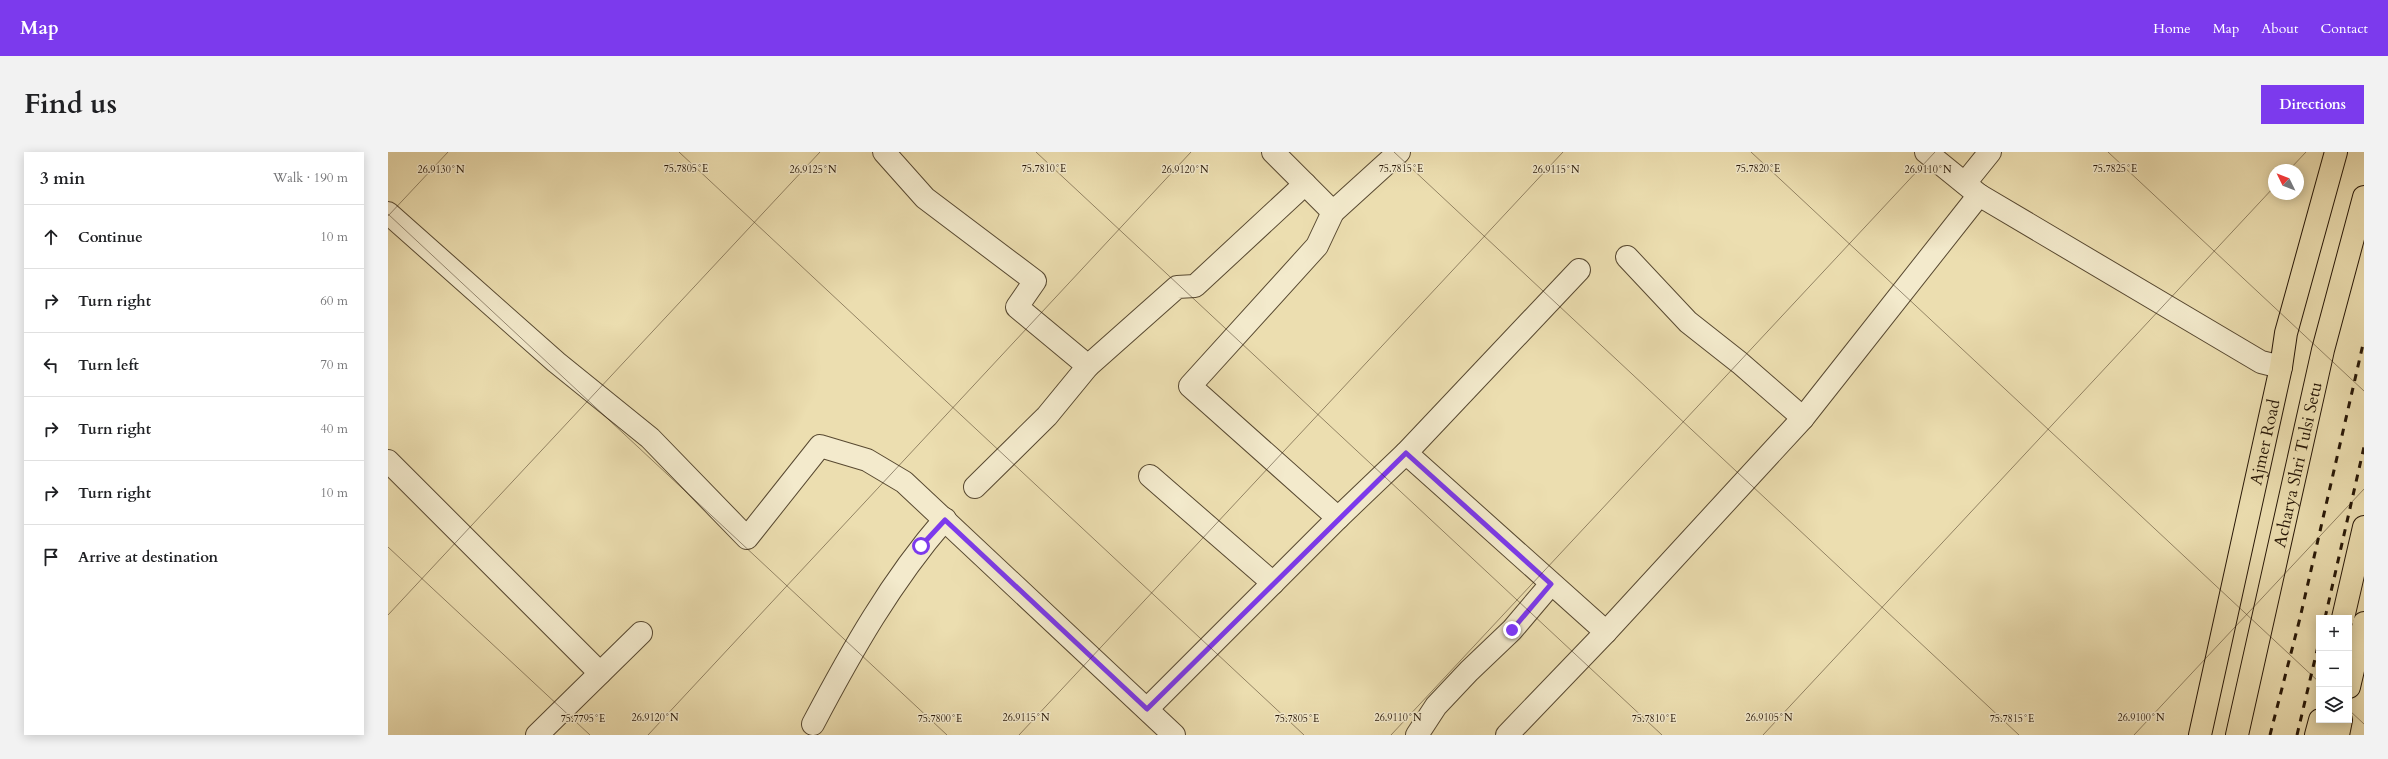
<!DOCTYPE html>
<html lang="en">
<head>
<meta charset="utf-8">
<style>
  body { margin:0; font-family:Cardo,serif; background:#f2f2f2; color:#202124 }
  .controls { position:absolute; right:12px; bottom:12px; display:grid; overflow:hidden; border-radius:0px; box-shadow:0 2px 10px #0003 }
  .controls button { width:36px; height:36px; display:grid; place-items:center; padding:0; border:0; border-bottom:1px solid #e0e0e0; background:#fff; color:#202124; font:20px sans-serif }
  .compass { position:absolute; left:1880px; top:12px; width:36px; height:36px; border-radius:50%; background:#fff; box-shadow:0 2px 10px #0003; rotate:313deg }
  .stop { position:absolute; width:12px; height:12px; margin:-9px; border:3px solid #7c3aed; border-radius:50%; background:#fff }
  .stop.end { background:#7c3aed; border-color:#fff; box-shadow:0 1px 4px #0008 }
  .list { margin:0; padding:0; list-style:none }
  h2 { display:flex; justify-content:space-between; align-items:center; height:52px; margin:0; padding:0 16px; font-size:17px }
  h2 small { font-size:13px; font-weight:400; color:#757577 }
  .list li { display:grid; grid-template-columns:26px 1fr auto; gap:12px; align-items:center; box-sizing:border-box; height:64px; padding:0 16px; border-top:1px solid #e0e0e0 }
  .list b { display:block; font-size:15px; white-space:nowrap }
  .list em { font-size:13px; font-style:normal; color:#757577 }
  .icon { flex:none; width:22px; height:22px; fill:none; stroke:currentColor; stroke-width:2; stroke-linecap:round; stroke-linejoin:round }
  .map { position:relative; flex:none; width:1976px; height:583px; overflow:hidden; border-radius:0px }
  header { display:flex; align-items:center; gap:24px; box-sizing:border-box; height:56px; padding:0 20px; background:#7c3aed; color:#fff }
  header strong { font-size:19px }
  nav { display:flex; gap:22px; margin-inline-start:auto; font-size:14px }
  .intro { display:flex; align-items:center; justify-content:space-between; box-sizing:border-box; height:96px; padding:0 24px }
  h1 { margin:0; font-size:28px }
  .button { padding:10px 18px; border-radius:0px; background:#7c3aed; color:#fff; font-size:14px; font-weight:700 }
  main { display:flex; gap:24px; padding:0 24px }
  aside { flex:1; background:#fff; border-radius:0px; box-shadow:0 2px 10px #0003 }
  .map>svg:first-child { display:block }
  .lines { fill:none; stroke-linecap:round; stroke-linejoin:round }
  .minor-casing { stroke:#584931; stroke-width:24 }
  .trunk-casing { stroke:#271707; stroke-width:24 }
  .minor { stroke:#f3eacc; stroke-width:22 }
  .trunk { stroke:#ecdeb0; stroke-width:22 }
  .rail { stroke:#271707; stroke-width:3; stroke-dasharray:7 7; stroke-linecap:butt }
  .route { stroke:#7c3aed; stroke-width:5 }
  .ticks { fill:none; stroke:#271707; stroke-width:1; stroke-opacity:0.45 }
  .labels { text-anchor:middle; stroke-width:3; stroke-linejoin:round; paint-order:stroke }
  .street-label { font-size:17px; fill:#271707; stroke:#f3eacc }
  .ticks-label { font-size:10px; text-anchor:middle; fill:#271707; stroke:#f3eacc; stroke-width:3; stroke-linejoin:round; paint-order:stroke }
</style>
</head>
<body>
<header>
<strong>Map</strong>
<nav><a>Home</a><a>Map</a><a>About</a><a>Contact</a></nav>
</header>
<div class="intro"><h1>Find us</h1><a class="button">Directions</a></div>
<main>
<aside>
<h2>3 min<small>Walk · 190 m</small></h2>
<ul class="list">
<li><svg class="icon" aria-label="ahead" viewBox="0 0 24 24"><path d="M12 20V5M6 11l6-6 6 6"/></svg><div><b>Continue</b></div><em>10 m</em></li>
<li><svg class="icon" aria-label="right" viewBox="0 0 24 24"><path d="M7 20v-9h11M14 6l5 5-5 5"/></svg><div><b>Turn right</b></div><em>60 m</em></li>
<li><svg class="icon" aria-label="left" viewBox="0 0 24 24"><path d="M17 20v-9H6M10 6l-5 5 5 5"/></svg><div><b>Turn left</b></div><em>70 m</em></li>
<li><svg class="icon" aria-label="right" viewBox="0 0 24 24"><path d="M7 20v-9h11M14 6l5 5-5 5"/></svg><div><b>Turn right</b></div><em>40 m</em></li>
<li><svg class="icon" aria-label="right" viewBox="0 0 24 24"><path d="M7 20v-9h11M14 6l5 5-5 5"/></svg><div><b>Turn right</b></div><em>10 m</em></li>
<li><svg class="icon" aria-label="arrive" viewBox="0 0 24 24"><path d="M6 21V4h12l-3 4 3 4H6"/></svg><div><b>Arrive at destination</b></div></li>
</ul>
</aside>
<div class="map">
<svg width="1976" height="583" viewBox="0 0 1976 583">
  <rect width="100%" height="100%" fill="#ecdeb0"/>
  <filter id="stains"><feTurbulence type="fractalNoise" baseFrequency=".005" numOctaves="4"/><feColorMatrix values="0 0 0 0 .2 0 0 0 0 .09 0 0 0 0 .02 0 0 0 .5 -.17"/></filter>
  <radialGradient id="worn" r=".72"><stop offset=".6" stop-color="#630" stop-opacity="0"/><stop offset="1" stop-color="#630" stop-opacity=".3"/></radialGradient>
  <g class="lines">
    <g class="minor-casing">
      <g id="minor">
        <path d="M496,0L537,46L647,129L629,155L700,214L789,135L807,134L917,32"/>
        <path d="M885,0L945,60L1011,0"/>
        <path d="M1538,0L1591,43L1873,210L1893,215"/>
        <path d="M1577,31L1602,0"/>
        <path d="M945,60L929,94L802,234L950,366L1018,301L1218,480"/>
        <path d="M0,61L168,210L262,286L359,386L432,294L479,308L516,330L786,583"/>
        <path d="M1239,105L1300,170L1352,211L1415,266"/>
        <path d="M1018,301L1191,118"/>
        <path d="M0,309L212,521"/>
        <path d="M762,324L885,431"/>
        <path d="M587,335L659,264L700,214"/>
        <path d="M759,557L950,366"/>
        <path d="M425,572C463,500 503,429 557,367"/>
        <path d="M149,583L253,481"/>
        <path d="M1029,583L1048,554L1081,519L1124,478L1163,432"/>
        <path d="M1119,583L1218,480L1415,266L1591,43"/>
      </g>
    </g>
    <g class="trunk-casing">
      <g id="trunk">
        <path d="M1955,466L1976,375"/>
        <path d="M1961,535L1976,471"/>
        <path id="s1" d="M1812,583L1893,215L1898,181L1948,0"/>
        <path id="s2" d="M1849,583L1935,198L1976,45"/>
        <path d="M1928,583L1932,568"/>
        <path d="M1950,583L1953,568"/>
      </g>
    </g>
    <use href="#minor" class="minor"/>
    <use href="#trunk" class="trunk"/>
    <g class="rail">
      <path d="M1937,466L1976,295"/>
      <path d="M1882,583L1912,466L1976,188"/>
      <path d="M1909,583L1931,490"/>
    </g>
  </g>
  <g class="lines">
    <path class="route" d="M533,394L557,368L759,557L1018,301L1163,432L1124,478"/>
  </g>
  <path class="ticks" d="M291,0L916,583M648,0L1274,583M1006,0L1631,583M1363,0L1931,530M1720,0L1976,239M1901,18L1918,0M0,62L559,583M0,64L60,0M0,395L202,583M0,463L432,0M1961,558L1976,572M260,583L803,0M631,583L1175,0M1003,583L1547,0M1375,583L1886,35M1746,583L1976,337"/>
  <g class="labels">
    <g class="street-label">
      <text dy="6" stroke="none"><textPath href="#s1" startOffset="300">Ajmer Road</textPath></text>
      <text dy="6" stroke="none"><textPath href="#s2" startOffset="277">Acharya Shri Tulsi Setu</textPath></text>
    </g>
  </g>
  <g class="ticks-label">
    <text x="298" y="20">75.7805°E</text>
    <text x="656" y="20">75.7810°E</text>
    <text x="1013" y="20">75.7815°E</text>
    <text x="1370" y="20">75.7820°E</text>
    <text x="1727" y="20">75.7825°E</text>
    <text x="53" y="21">26.9130°N</text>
    <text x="425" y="21">26.9125°N</text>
    <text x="797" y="21">26.9120°N</text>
    <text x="1168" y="21">26.9115°N</text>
    <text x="1540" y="21">26.9110°N</text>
    <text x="267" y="569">26.9120°N</text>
    <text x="638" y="569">26.9115°N</text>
    <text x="1010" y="569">26.9110°N</text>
    <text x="1381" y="569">26.9105°N</text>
    <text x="1753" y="569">26.9100°N</text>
    <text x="195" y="570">75.7795°E</text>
    <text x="552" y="570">75.7800°E</text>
    <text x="909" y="570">75.7805°E</text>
    <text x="1266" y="570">75.7810°E</text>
    <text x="1624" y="570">75.7815°E</text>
  </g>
  <rect width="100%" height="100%" filter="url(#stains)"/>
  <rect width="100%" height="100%" fill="url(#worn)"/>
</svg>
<div class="controls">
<button>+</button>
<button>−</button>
<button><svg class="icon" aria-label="layers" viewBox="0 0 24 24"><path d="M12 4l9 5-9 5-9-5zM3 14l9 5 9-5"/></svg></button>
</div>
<svg class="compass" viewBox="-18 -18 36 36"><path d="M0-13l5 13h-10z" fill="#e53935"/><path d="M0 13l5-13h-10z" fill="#757577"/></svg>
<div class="stop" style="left:533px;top:394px"></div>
<div class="stop end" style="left:1124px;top:478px"></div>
</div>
</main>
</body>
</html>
